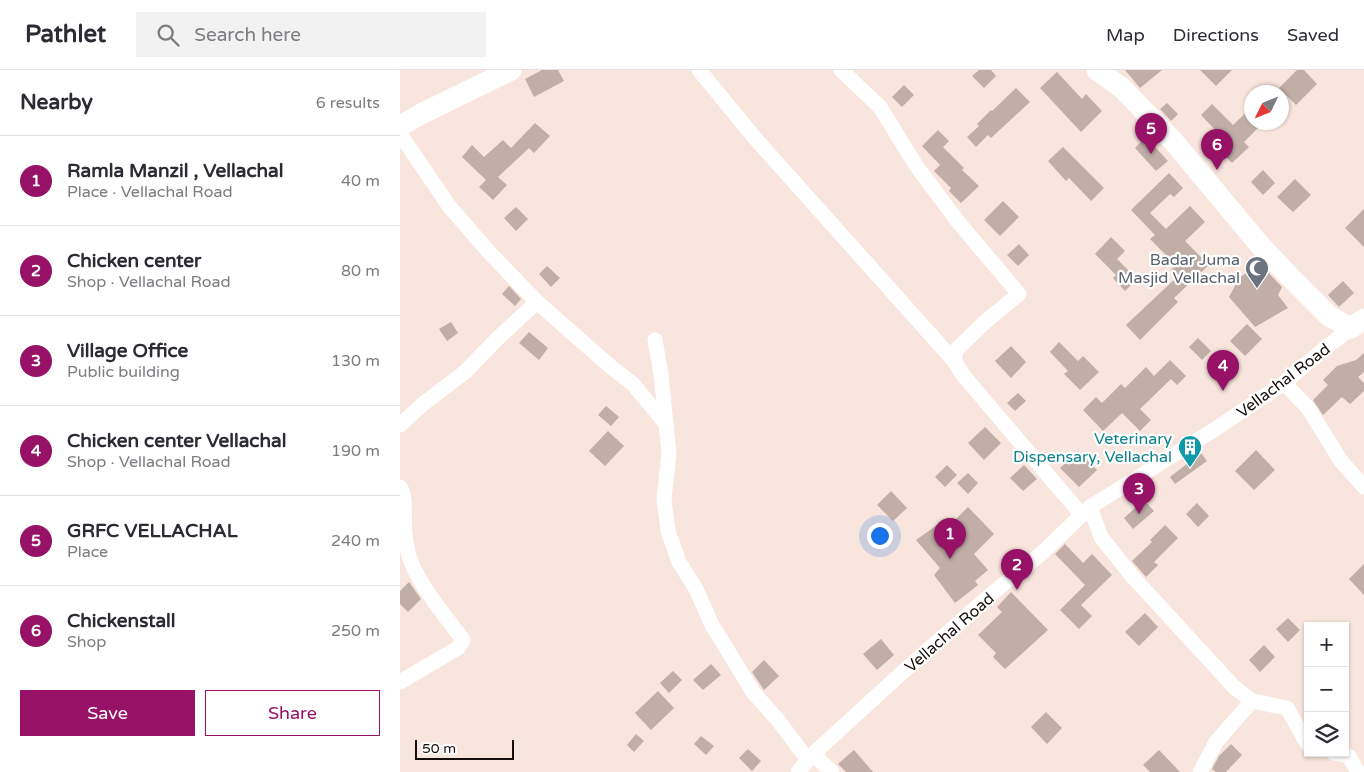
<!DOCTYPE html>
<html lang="en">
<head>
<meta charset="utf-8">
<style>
  body { margin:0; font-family:"Varela Round",sans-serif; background:#f2f2f3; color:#2b2b33 }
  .controls { position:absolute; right:15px; bottom:15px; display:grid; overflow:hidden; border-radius:0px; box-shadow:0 1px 4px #0004 }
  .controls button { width:45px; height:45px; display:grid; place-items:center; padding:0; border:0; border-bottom:1px solid #e1e1e2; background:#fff; color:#2b2b33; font:25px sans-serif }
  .compass { position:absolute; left:844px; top:15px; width:45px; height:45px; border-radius:50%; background:#fff; box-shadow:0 1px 4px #0004; rotate:227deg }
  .scale { position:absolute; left:15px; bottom:12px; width:99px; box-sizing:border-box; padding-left:5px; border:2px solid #150e0c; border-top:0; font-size:14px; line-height:18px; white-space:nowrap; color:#150e0c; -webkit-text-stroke:4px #fff; paint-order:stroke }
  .you { position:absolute; left:479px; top:465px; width:18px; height:18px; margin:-12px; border:4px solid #fff; border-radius:50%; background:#1a73e8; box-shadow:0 0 0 8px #1a73e833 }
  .badge { display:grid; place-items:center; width:32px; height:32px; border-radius:50%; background:#971167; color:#fff; font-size:16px; font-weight:700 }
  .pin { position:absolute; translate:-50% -41px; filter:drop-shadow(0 1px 2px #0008) }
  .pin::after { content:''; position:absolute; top:26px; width:18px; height:15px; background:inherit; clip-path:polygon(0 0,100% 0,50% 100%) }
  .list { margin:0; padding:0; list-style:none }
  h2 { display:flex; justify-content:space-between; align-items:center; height:65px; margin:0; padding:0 20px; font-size:21px }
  h2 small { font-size:16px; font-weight:400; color:#7c7c81 }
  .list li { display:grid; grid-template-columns:32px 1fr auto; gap:15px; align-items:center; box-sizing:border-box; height:90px; padding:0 20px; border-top:1px solid #e1e1e2 }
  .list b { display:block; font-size:19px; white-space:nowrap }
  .list p { margin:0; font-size:16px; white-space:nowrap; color:#7c7c81 }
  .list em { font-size:16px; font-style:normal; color:#7c7c81 }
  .actions { display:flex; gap:10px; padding:15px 20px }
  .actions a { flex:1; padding:11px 0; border:1px solid #971167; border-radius:0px; text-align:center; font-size:18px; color:#971167 }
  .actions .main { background:#971167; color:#fff }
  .icon { flex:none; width:28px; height:28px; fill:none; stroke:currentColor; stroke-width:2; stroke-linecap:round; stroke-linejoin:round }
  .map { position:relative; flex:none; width:964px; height:702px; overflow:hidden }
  header { display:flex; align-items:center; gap:30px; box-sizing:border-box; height:70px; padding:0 25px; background:#fff; border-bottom:1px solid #e1e1e2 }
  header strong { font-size:24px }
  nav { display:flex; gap:28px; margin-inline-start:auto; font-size:18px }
  .search { width:350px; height:45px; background:#f2f2f3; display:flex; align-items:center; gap:12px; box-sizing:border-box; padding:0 18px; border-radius:0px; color:#7c7c81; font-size:19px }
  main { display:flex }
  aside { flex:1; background:#fff }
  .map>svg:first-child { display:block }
  .building { fill:#c0aea7 }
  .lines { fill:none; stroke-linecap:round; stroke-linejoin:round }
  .street { stroke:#fff; stroke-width:15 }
  .secondary { stroke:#fff; stroke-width:21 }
  .labels { text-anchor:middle; stroke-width:4.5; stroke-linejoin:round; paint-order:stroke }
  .worship-label { font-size:16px; fill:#5b616d; stroke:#fff; text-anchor:end }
  .street-label { font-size:16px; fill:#150e0c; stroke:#fff }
  .culture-label { font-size:16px; fill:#0d838f; stroke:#fff; text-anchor:end }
</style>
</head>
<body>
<header>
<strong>Pathlet</strong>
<div class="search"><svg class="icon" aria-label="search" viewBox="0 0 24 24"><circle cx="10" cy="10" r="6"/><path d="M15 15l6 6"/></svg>Search here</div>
<nav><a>Map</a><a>Directions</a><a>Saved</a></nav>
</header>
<main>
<aside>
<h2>Nearby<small>6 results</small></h2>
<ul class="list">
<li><span class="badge">1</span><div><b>Ramla Manzil , Vellachal</b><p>Place · Vellachal Road</p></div><em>40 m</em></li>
<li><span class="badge">2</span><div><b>Chicken center</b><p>Shop · Vellachal Road</p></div><em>80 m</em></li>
<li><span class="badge">3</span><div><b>Village Office</b><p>Public building</p></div><em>130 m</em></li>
<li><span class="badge">4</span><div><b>Chicken center Vellachal</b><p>Shop · Vellachal Road</p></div><em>190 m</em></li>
<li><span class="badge">5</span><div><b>GRFC VELLACHAL</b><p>Place</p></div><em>240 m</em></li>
<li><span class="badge">6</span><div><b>Chickenstall</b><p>Shop</p></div><em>250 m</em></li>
</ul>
<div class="actions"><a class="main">Save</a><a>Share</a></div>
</aside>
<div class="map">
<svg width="964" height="702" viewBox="0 0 964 702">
  <rect width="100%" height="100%" fill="#f8e5dd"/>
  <g class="building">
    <path d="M142,0H158L164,11L134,27L125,9Z"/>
    <path d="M579,0H591L596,6L584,18L572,6Z"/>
    <path d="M725,0H762L740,18Z"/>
    <path d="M800,0H832L816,16Z"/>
    <path d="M897,0H904L917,14L896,35L879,18Z"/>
    <path d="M657,2L682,29L686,24L702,41L681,62L640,18Z"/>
    <path d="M504,15L514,25L502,37L492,27Z"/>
    <path d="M616,18L630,32L591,68L588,65L576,77L567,67L579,56L577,54L591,40L592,41Z"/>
    <path d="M767,33L778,44L771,51L760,39Z"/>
    <path d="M812,34L833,55L852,37V52H864L844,72L849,77L832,93L815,76L823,68L801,45Z"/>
    <path d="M135,53L150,66L134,83L129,78L98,107L107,115L93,130L79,117L86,110L62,87L72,75L84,87L103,70L111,78Z"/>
    <path d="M538,60L549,71L543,77L564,98L562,100L579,116L561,133L549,121L551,118L534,101L540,95L522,76Z"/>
    <path d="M746,67L768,91L756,101L735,78Z"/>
    <path d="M663,77L704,118L691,131L669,108L666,111L648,91Z"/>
    <path d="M863,100L875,113L863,125L851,112Z"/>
    <path d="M769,103L783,118L774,127L770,124L750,143L766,159L790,136L805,152L785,171L809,195L774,228L778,232L740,270L726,255L778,206L771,200L776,195L750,169L755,165L731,140Z"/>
    <path d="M895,109L911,125L893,142L877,127Z"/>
    <path d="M603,131L619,147L600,166L584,150Z"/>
    <path d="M116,137L128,149L116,161L104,148Z"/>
    <path d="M964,139V177L945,158Z"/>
    <path d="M711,167L725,181L717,189L737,209L725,221L713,208L716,205L695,184Z"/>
    <path d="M619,174L629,185L618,196L607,185Z"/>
    <path d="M861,195L882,217L878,225L888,238L855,257L829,227L839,208L856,196Z"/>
    <path d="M147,196L160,208L151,217L139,204Z"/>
    <path d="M943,211L954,223L939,237L928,225Z"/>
    <path d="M109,216L121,229L115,236L102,224Z"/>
    <path d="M51,252L58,263L47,271L39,259Z"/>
    <path d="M847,254L862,269L845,286L830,271Z"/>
    <path d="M129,262L148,278L139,290L119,273Z"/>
    <path d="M798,268L811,281L802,290L789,277Z"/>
    <path d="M659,272L678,291L683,286L699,302L680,320L664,304L668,301L650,282Z"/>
    <path d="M611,276L626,292L611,308L595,291Z"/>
    <path d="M964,283V302L958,307L964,313V321L950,334L942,327L923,345L913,330L928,315L923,310L937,296L956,290Z"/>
    <path d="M770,290L786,306L777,315L771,309L740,339L751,350L740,361L722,343L703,361L683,340L696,327L702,333L721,314L725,318L746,297L754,306Z"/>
    <path d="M618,323L626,331L615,341L607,333Z"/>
    <path d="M206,336L219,347L211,356L198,345Z"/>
    <path d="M585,357L601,373L584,390L568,373Z"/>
    <path d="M208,361L224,376L205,396L189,381Z"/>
    <path d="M856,380L875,400L854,420L835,401Z"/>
    <path d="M678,381L697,400L679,417L660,398Z"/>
    <path d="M801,383L807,391L775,414L770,407Z"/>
    <path d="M547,395L557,405L545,417L535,407Z"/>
    <path d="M624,395L637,409L623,421L610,408Z"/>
    <path d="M568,403L578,413L568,424L557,413Z"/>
    <path d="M491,421L507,438L493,451L477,435Z"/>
    <path d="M744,430L754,441L733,459L724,448Z"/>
    <path d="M797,433L809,446L798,457L786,444Z"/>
    <path d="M568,437L594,464L574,484L588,500L575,511L578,515L555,533L534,505L540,498L516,470L537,455L543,462Z"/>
    <path d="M765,455L778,468L754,492L758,495L746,507L732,491L752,472L750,470Z"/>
    <path d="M665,474L683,493L692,484L712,505L681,535L692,546L679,559L660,540L685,515L655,484Z"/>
    <path d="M964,494V525L949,509Z"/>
    <path d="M9,512L21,529L8,542L0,534V521Z"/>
    <path d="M611,522L648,560L605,599L593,587L596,583L578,565L602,542L597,537Z"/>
    <path d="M745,543L758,557L739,576L725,562Z"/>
    <path d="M888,548L900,560L888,572L876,559Z"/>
    <path d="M481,569L494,585L477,600L463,584Z"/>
    <path d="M864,575L875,587L860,602L849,590Z"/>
    <path d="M364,590L379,606L364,620L352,602Z"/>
    <path d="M311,594L321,605L303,620L293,610Z"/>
    <path d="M273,601L282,610L269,623L260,613Z"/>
    <path d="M258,621L274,638L251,660L235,643Z"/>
    <path d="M646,642L662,658L647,674L631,657Z"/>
    <path d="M236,664L244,671L234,682L227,675Z"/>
    <path d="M301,666L314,676L306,685L294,674Z"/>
    <path d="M831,674L842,685L826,702H816L812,699L819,686Z"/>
    <path d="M348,679L361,691L352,701L339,688Z"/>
    <path d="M454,680L473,702H446L438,694Z"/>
    <path d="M759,680L780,702H750L743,695Z"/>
  </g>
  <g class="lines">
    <g class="street">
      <path d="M299,0L354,67L555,292"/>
      <path d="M441,0L480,37L517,97L559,153L619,224L585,252L555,281V292L563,305L681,444"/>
      <path d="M0,64L49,136L88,181L137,232L211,297L233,314L266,354"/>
      <path d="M255,270L261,304L269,384L264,429L268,461L279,492L296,519L312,555L353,622L377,649L408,690"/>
      <path d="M884,313L908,338L941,391L964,417"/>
      <path d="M0,355L23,334L65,302L99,267L137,232"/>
      <path d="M0,417C7,426 3,451 5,463C6,471 7,481 10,489C20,517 45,545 63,570L58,578L0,612"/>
      <path d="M690,437L701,467L732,506L834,617L852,631L816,672L800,702"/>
      <path d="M852,631L887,638L908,675"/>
      <path d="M933,683L949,686L958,702"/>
      <path d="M413,684L432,702"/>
      <path d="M398,702L413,684L505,600L595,521L642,483L690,437L820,356L884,313L924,279L951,258"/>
    </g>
    <g class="secondary">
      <path d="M697,0L722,18L774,72L859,174L894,211L929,246L951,258L964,249"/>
      <path d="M0,56L21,44L111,0"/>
    </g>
  </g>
  <defs>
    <g id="mosque-pin" transform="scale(1.25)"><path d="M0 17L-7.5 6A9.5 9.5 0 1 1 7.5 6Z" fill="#6b7280" stroke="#fff"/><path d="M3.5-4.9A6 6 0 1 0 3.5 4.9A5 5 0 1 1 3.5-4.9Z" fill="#fff"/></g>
    <g id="building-pin" transform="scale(1.25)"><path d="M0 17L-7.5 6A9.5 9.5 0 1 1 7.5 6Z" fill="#0f9aa8" stroke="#fff"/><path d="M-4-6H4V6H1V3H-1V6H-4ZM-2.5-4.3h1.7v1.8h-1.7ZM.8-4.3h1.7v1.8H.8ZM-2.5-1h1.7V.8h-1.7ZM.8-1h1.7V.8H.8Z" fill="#fff"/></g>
  </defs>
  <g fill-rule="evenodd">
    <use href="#mosque-pin" x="857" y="198"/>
    <use href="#building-pin" x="790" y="377"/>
  </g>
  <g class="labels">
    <g class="worship-label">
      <text x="840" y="195">Badar Juma<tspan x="840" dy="18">Masjid Vellachal</tspan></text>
    </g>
    <g class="street-label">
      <text transform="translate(883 310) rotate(-37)" y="6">Vellachal Road</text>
      <text transform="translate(549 562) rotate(-41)" y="6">Vellachal Road</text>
    </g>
    <g class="culture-label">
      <text x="772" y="374">Veterinary<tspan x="772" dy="18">Dispensary, Vellachal</tspan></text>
    </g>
  </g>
</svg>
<div class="controls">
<button>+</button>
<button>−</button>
<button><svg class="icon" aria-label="layers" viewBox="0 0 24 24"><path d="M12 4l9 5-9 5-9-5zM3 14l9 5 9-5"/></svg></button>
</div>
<svg class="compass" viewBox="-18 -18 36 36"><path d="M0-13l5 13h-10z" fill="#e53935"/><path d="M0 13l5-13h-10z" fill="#7c7c81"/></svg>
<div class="scale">50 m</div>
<div class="you"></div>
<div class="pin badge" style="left:550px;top:489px">1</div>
<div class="pin badge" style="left:617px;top:520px">2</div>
<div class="pin badge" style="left:739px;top:444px">3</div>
<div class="pin badge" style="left:823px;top:321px">4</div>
<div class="pin badge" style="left:751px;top:84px">5</div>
<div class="pin badge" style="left:817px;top:100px">6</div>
</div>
</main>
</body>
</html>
